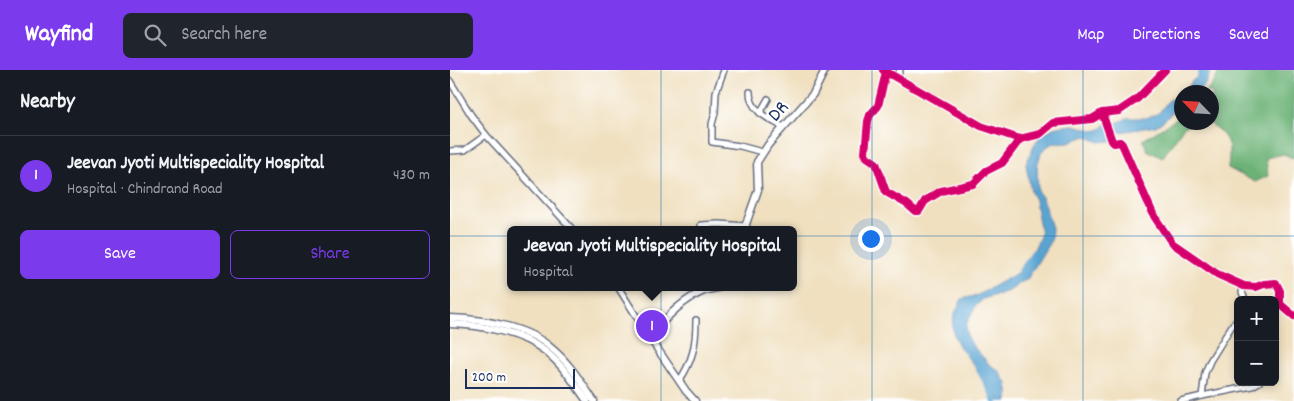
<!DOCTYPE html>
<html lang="en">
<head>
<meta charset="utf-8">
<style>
  body { margin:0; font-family:Dekko,sans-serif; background:#20242c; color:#f1f3f6 }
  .controls { position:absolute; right:15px; bottom:15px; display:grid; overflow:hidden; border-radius:8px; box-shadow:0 2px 8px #0003 }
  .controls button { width:45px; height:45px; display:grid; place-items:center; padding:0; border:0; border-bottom:1px solid #363941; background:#171b24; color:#f1f3f6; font:25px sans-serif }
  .compass { position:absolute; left:724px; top:15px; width:45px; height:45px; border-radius:50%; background:#171b24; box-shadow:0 2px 8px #0003; rotate:295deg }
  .scale { position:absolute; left:15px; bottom:12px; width:110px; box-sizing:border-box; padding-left:5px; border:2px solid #1b2f5e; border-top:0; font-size:14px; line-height:18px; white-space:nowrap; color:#1b2f5e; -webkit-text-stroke:4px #fff; paint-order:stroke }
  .you { position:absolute; left:420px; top:168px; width:18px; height:18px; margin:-12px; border:4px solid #fff; border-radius:50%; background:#1a73e8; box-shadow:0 0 0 8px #1a73e833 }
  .badge { display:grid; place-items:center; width:32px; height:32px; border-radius:50%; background:#7c3aed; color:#fff; font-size:16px; font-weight:700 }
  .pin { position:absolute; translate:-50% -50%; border:2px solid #fff; box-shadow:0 1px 5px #0006 }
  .popup { position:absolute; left:57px; top:156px; width:290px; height:65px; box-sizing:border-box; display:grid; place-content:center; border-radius:8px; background:#171b24; filter:drop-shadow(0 1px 4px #0005); font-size:16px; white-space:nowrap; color:#9ea1a6 }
  .popup b { font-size:19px; color:#f1f3f6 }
  .popup::after { content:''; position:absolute; left:50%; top:100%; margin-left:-10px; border:10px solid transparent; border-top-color:#171b24 }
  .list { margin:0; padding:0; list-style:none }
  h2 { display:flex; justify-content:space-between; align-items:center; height:65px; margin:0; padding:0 20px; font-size:21px }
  h2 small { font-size:16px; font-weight:400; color:#9ea1a6 }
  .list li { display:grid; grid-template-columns:32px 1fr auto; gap:15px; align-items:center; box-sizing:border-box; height:80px; padding:0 20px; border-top:1px solid #363941 }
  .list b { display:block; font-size:19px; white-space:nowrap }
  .list p { margin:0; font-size:16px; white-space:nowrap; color:#9ea1a6 }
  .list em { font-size:16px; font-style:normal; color:#9ea1a6 }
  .actions { display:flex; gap:10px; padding:15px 20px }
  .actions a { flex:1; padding:11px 0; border:1px solid #7c3aed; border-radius:8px; text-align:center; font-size:18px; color:#7c3aed }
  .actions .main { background:#7c3aed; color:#fff }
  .icon { flex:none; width:28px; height:28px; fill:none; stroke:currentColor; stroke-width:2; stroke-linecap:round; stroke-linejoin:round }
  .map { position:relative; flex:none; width:844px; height:331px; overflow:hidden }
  header { display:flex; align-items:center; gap:30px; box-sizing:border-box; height:70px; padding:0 25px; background:#7c3aed; color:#fff }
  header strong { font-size:24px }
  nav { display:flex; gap:28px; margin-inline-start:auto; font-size:18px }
  .search { width:350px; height:45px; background:#20242c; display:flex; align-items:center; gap:12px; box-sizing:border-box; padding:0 18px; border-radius:8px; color:#9ea1a6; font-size:19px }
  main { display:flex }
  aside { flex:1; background:#171b24 }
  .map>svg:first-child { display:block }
  .forest { fill:#6cb276; stroke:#44706a }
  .water { fill:#5aa4d1; stroke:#3a6a98 }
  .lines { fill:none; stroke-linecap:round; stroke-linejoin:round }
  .river { stroke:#5aa4d1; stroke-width:7 }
  .minor-casing { stroke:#666d80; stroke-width:8 }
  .major-casing { stroke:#666d80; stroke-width:9 }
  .minor { stroke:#fff; stroke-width:5 }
  .major { stroke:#fff; stroke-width:6 }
  .cycleway-casing { stroke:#fff; stroke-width:11 }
  .cycleway { stroke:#d6006c; stroke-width:8 }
  .grid { fill:none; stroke:#1f6fb2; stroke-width:1; stroke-opacity:0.55 }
  .labels { text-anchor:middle; stroke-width:4.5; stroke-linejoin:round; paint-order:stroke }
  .street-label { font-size:20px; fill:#1b2f5e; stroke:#fff }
</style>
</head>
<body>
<header>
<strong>Wayfind</strong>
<div class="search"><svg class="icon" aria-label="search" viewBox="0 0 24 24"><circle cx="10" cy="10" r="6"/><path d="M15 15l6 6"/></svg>Search here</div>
<nav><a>Map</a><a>Directions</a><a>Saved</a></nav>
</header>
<main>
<aside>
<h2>Nearby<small></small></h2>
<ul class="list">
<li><span class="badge">1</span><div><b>Jeevan Jyoti Multispeciality Hospital</b><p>Hospital · Chindrand Road</p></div><em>430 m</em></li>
</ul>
<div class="actions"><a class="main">Save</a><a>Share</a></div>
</aside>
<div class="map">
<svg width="844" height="331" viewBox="0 0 844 331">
  <rect width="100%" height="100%" fill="#fff"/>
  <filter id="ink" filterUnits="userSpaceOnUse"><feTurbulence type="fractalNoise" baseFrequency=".02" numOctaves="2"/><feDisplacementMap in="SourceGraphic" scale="10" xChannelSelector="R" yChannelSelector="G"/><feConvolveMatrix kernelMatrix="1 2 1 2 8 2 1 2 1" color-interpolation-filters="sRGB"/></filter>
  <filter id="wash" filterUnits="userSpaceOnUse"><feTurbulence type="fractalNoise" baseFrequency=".0096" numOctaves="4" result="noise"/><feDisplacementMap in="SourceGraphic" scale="20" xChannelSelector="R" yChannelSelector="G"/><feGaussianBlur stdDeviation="1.12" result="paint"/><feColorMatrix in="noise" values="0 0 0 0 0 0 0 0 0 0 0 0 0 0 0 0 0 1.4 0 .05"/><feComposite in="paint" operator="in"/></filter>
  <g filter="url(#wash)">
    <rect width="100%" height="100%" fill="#f0e0c0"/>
    <g class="forest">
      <path d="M770,0H844V89L834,84L816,88L818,106L805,112L778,98C781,74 779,67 759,53L762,52V22H756L764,12Z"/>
      <path d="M731,46L732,52L743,53L734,57L712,88L697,80L693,70Z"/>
    </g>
    <path class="water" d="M753,0H761C754,20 753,22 732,22L731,32L716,49L706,56L670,62L662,71L649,72L636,66L619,72L604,73L598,76L591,83L587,96L588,122L592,127L602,158L601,170L578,208L559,221L533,229L525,237L516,255L517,266L523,276L540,295L548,300L557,313L559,326L557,331H549C548,324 542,317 537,311C525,293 499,274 503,251C504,243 509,236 512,229L528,225L567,203L577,195L591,164L585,130L581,122L576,94L584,75L591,65L603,58L613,56L624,55L645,61L651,59L656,54L669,52L678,48H696L709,43L718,31L736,20L743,10L750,6Z"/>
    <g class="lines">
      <g class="river">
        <path d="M738,22L749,14L752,0"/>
        <path d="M571,202L584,183"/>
        <path d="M527,295L541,320L545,331"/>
      </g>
    </g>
  </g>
  <g filter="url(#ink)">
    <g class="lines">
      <g class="minor-casing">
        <g id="minor">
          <path d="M274,0L266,22L265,43L262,54V72L290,76L312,82"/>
          <path d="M433,0L531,56L570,69L590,64L603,53L642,49L652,43L669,41L687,29L715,0"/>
          <path d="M436,2L428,36L420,45L418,51L415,83L417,87L426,93L436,122L457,134L465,141H469L475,131L491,121L523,114L536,101L552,93L570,69"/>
          <path d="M447,7L450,0"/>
          <path d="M0,11L21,45L36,65L123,160"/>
          <path d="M300,22C300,41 319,49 333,57"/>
          <path d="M310,43L318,29"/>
          <path d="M652,43L662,71L664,73L670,72L672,74L704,146L722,173L767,204L794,216L806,217L814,214L826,213L830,221V234L844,246"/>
          <path d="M0,81L15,80L36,65"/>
          <path d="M251,155L269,154L295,156"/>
          <path d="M794,216L792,222L795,230"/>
          <path d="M168,217L200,268"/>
          <path d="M235,217L255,220"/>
          <path d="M825,244L830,234"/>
          <path d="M229,311C243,291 246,274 246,250"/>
          <path d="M752,326L802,316L809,312"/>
          <path d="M731,331L752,326L755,303L760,291L783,254L788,250"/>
        </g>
      </g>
      <g class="major-casing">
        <g id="major">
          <path d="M296,160V154L308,120L307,92L318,75L363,24L375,0"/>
          <path d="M0,248C31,249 76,256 100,277C118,291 131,312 144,331"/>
          <path d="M0,254C30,255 71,262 95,281C112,294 125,314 137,331"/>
          <path d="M245,331L236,321L200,268C214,249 232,230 254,221C259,219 265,219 270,217"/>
        </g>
      </g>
      <use href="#minor" class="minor"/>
      <use href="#major" class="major"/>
      <g class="cycleway-casing">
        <g id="cycleway">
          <path d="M433,0L531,56L570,69L590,64L603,53L642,49L652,43L669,41L687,29L715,0"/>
          <path d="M436,2L428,36L420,45L418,51L415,83L417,87L426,93L436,122L457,134L465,141H469L475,131L491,121L523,114L536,101L552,93L570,69"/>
          <path d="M652,43L662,71L664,73L670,72L672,74L704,146L722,173L767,204L794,216L806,217L814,214L826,213L830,221V234L844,246"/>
        </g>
      </g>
      <use href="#cycleway" class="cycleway"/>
    </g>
  </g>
  <path class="grid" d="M211,0V331M422,0V331M633,0V331M0,166H844"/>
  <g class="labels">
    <g class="street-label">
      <text transform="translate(327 40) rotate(-48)" y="7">DR</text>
    </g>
  </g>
</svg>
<div class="controls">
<button>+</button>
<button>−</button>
</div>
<svg class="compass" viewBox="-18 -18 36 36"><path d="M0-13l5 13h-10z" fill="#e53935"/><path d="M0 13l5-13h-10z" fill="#9ea1a6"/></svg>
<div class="scale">200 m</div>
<div class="you"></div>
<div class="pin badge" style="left:202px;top:256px">1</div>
<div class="popup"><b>Jeevan Jyoti Multispeciality Hospital</b>Hospital</div>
</div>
</main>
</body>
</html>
